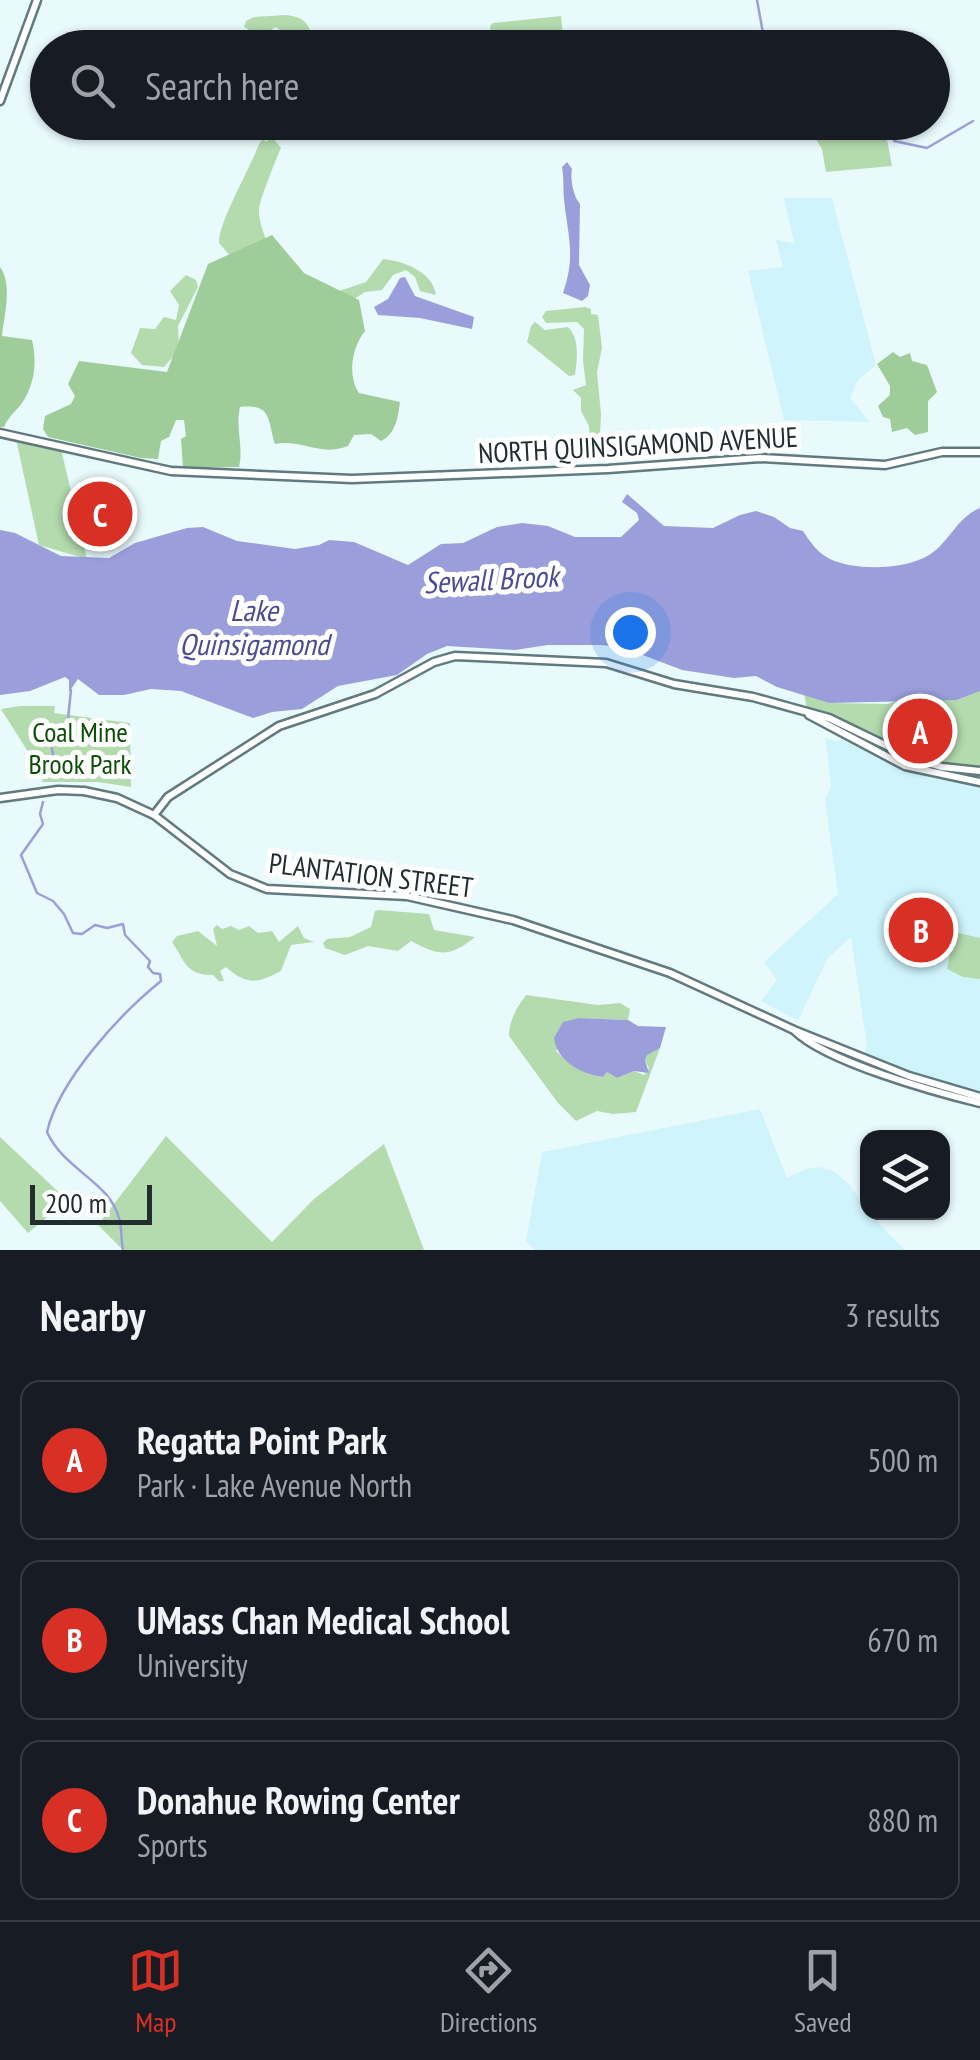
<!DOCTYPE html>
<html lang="en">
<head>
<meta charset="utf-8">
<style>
  body { margin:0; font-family:"PT Sans Narrow",sans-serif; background:#20242c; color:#f1f3f6 }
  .controls { position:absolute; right:30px; bottom:30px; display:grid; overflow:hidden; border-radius:20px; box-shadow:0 2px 8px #0004 }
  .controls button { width:90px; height:90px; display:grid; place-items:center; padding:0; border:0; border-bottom:2px solid #363941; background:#171b24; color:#f1f3f6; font:50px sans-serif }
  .scale { position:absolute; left:30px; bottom:25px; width:122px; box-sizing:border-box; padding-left:10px; border:5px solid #222d2f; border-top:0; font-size:28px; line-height:35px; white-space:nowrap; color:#222d2f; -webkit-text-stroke:8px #fff; paint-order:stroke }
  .you { position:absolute; left:630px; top:632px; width:35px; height:35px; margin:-25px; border:8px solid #fff; border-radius:50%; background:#1a73e8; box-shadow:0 0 0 15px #1a73e833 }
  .badge { display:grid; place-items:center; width:65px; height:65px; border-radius:50%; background:#d93025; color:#fff; font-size:32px; font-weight:700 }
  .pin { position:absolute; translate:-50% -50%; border:5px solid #fff; box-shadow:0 2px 10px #0006 }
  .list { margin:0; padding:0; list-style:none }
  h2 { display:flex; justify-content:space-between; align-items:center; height:130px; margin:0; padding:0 40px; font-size:42px }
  h2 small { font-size:32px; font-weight:400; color:#9ea1a6 }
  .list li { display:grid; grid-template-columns:65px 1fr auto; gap:30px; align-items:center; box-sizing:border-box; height:160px; margin:0 20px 20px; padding:0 20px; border:2px solid #363941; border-radius:20px }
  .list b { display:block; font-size:38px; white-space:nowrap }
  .list p { margin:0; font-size:32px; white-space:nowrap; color:#9ea1a6 }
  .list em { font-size:32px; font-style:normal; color:#9ea1a6 }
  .icon { flex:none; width:55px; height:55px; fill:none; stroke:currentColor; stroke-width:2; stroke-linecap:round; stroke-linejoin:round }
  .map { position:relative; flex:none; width:980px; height:1250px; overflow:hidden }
  .search { position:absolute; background:#171b24; box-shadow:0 2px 8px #0004; left:30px; right:30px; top:30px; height:110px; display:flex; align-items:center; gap:25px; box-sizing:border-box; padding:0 35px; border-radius:55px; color:#9ea1a6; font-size:38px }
  .sheet { height:670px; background:#171b24 }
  nav { display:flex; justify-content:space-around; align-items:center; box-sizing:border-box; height:140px; border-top:2px solid #363941; background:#171b24; font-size:28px; color:#9ea1a6 }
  nav a { display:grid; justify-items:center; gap:5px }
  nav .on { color:#d93025 }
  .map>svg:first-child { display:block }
  .built { fill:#cff4fc }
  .green { fill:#b3dbae }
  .forest { fill:#9ecd99 }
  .water { fill:#9a9fdb }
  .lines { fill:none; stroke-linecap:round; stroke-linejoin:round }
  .stream { stroke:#9a9fdb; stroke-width:2.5 }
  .secondary-casing { stroke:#617a7f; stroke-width:11 }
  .secondary { stroke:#fff; stroke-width:6 }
  .labels { text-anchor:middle; stroke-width:10; stroke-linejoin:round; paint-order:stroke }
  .street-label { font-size:28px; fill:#222d2f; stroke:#fff }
  .park-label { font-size:28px; fill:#0d4e07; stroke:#fff }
  .water-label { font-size:30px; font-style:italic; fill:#4a4b94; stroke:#fff }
</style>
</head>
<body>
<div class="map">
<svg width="980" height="1250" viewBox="0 0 980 1250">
  <rect width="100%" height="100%" fill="#e9fafd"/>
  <g class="built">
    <path d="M784,198H832L876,365L858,380L850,398L870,422L784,420L748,271L783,267L776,240L794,243Z"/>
    <path d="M825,738L835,741L845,739L902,770L936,779L972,783L980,788V1094L920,1078L863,1056L867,1046L851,937L827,959L798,1021L761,1001L777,980L764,962L838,894L825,800L831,786Z"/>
    <path d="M760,1109L787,1178L806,1169L820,1167L835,1172L849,1184L868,1212L905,1250H535L526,1241L542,1152Z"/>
  </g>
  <g class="green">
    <path d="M286,15C307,17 312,27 312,47H292L288,36L276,27L260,36L244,27L246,21L254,17Z"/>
    <path d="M561,16L564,47H492L490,26L493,23Z"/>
    <path d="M806,123H884L892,166L826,172L822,149Z"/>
    <path d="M272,137L281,148C277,157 260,199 259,209C258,223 268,243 272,257L237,264L219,243C218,223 250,169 259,144L263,139L266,142Z"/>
    <path d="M383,259C404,261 433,272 436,295L420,291L415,277L406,270L393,275L382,290L365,292L354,299L339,291L366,282Z"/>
    <path d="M186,275L196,280L198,287L178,326L179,350L164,367L142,365L131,353L140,328L155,329L164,317L176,320L179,305L170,291Z"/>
    <path d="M585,307L591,309V314L598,315L602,348L597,372L601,414L599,457L590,455L589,426L581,411V398L573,390L586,385L583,361L584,329L577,322L546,323L542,317L546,311Z"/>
    <path d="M535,322L545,330L568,327C580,339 577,360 575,375L569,376L527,342L531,326Z"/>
    <path d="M16,439L61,449L87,559L39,545Z"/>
    <path d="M980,691V771L925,762L864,733L808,714L804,694L829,703L888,704L899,700H957Z"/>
    <path d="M21,706H55L54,713L130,723L131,787L98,782H42L47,761L32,758L1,709Z"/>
    <path d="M379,910L429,914L434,930L475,937C449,958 439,956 411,941L398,951L368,946L345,955L325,948L323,943L327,939L350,937L371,927L375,911Z"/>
    <path d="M217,925L222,929L231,926L239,930L249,926L258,933L272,931L279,942L298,926L304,938L314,942L291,945L281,971C257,984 246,985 226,967L220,971L224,981H219L213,975C186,975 186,963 172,942L177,936L198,931L217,946L213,929Z"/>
    <path d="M954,932L980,938V979L963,977L947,969Z"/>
    <path d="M526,995L598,1005L620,1003L630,1009L628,1020L579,1018L556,1051C569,1064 584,1075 603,1077L607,1072L617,1078L634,1071L644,1075L649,1068L645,1060L647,1054L660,1048L636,1112L613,1114L597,1111L576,1121L558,1103L509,1036C509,1020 517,1007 526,995Z"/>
    <path d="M166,1136L272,1242L314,1199L384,1144L424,1250H123L98,1225Z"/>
    <path d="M0,1137L67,1200L28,1233L0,1201Z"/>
  </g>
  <g class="forest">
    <path d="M272,235L304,273L359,300L365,331C352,347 347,375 359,393L400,402C398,417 396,434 381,441L371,434L354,435L348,446C319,457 303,439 275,444C267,418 272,404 240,407C235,429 244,446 239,467L183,468L181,439L186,436L184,420H176L169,437L161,441L158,459L141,458L48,437L43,429L45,416L71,404L75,396L68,384L79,361L167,372L208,264Z"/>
    <path d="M0,267C13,285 4,315 2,336L32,340C37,361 35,382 24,400C18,410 9,415 4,427H0Z"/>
    <path d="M893,352L900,357L910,353L912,361L927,365L937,392L928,401V432L915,435L907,428L892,432L890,419L883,417L878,406L890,395V386L877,364Z"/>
  </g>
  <g class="water">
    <path d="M567,162L572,169C570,179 573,196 580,204L579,265L590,285L588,296L582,301L563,293C576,255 568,238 564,199C563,188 564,178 562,167Z"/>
    <path d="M405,277L415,296L474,317L472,329L420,318L378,315L374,307L388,299L400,278Z"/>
    <path d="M627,494L664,526L713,528L740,515L756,511L774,517L790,528L803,531C810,542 818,553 830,559C855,571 905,570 929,555C950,542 956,518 980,508V691L957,700L829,703L777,687L756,676L734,678L682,670L622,647L601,645H548L515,650L447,646L427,654L397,675L338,686L302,709L272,712L253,718L181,691L151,689L124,695H99L78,679L69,692V680L65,677L30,691L0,695V530L15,533L61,556L109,558L135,543L187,528L203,527L237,541L295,549L319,545L329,540L354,542L408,565L441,544L463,543L497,527L522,523L548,526L575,537H621L639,520L637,513L622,502Z"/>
    <path d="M579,1018L628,1020L638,1026L666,1027L660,1048L647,1055L645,1060L649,1073L634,1071L617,1078L607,1072L603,1077C581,1074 557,1061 554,1038L563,1022Z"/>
  </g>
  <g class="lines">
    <g class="stream">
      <path d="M757,0L763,33"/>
      <path d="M763,42L766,48"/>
      <path d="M831,122L832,123"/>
      <path d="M844,127L883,139"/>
      <path d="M894,141L927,148L973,121"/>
      <path d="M50,775L54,760L50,738L67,729L71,690"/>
      <path d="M43,802L40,814L43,824L21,855L37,893L53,901L64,914L73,933L82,934L95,925L107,928L123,924L125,935L150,961L148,967L153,973L160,974L161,981C120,1014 59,1080 47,1132C64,1170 110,1182 119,1218C122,1228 121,1240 123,1250"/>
    </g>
    <g class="secondary-casing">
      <g id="secondary">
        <path d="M0,101L37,0"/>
        <path d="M0,433L171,471L352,479L608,469L760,458L885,465L942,452H980"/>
        <path d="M809,715L905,766L980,782"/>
        <path d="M0,798L58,790L84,791L117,798L154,815L230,874L267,889L407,896L513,920L670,973L794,1030L909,1076L980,1097"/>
        <path d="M154,815L168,797L279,726L375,694L434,662L455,656L606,663L674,684L753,697L829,718L914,759L942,767L980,771"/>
        <path d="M795,1031C827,1062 935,1092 980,1103"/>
      </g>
    </g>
    <use href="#secondary" class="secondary"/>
  </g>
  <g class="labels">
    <g class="street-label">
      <text transform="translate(638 445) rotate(-3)" y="10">NORTH QUINSIGAMOND AVENUE</text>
      <text transform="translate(371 875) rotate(7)" y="10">PLANTATION STREET</text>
    </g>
    <g class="park-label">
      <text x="80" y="742">Coal Mine<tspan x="80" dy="32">Brook Park</tspan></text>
    </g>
    <g class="water-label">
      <text transform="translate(491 580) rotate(-3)" y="10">Sewall Brook</text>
      <text x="254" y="621">Lake<tspan x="254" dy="34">Quinsigamond</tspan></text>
    </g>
  </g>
</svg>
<div class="controls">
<button><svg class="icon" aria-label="layers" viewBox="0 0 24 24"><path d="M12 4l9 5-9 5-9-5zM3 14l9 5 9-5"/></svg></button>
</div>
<div class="scale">200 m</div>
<div class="you"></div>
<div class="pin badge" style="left:920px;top:731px">A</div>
<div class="pin badge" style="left:921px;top:930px">B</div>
<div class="pin badge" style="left:100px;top:514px">C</div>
<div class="search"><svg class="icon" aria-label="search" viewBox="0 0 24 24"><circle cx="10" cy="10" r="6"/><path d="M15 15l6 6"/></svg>Search here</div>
</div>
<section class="sheet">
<h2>Nearby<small>3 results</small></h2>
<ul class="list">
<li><span class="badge">A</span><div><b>Regatta Point Park</b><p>Park · Lake Avenue North</p></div><em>500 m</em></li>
<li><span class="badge">B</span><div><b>UMass Chan Medical School</b><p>University</p></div><em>670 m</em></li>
<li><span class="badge">C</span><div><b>Donahue Rowing Center</b><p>Sports</p></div><em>880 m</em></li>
</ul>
</section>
<nav>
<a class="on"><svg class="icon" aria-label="map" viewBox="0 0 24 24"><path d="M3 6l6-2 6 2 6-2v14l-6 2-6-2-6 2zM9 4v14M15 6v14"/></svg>Map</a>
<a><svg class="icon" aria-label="directions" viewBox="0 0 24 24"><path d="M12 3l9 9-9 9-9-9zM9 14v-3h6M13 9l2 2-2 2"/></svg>Directions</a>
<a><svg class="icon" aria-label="saved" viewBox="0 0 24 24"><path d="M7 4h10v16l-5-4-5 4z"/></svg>Saved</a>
</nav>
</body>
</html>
